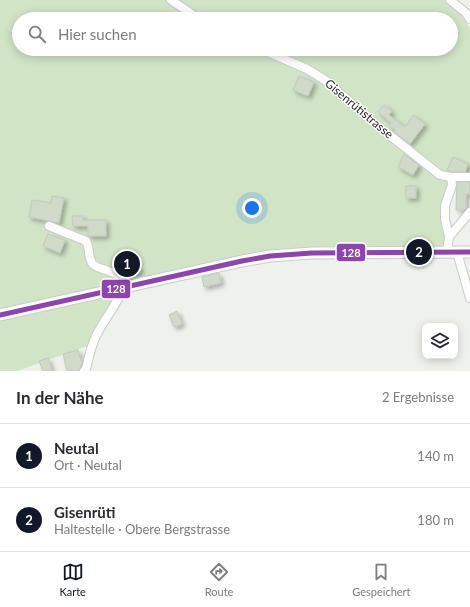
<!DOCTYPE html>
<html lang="de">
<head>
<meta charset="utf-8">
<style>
  body { margin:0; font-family:Lato,sans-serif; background:#f7f7f7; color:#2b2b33 }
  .controls { position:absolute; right:12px; bottom:12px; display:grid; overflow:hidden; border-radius:8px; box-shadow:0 2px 10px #0003 }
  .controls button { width:36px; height:36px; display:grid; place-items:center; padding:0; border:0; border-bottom:1px solid #e1e1e2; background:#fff; color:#2b2b33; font:20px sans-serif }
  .you { position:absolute; left:252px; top:208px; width:14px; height:14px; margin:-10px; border:3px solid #fff; border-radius:50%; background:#1a73e8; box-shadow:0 0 0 6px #1a73e833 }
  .badge { display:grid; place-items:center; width:26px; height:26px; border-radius:50%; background:#111827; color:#fff; font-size:13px; font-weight:700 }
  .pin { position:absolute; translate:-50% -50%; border:2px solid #fff; box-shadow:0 1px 4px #0006 }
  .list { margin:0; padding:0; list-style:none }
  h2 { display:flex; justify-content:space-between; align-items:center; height:52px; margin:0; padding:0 16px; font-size:17px }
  h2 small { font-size:13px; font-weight:400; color:#7c7c81 }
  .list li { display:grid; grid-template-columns:26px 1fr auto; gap:12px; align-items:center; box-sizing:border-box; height:64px; padding:0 16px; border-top:1px solid #e1e1e2 }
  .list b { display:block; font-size:15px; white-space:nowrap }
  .list p { margin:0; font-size:13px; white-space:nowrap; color:#7c7c81 }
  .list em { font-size:13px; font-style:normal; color:#7c7c81 }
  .icon { flex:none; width:22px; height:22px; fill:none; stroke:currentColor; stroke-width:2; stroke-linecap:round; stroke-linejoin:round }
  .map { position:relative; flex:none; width:470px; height:371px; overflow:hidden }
  .search { position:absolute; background:#fff; box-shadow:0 2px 10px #0003; left:12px; right:12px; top:12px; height:44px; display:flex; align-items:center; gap:10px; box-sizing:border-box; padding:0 14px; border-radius:22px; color:#7c7c81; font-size:15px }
  .sheet { height:180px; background:#fff }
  nav { display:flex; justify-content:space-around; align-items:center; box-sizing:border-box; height:56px; border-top:1px solid #e1e1e2; background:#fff; font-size:11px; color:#7c7c81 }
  nav a { display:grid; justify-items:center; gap:2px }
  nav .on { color:#111827 }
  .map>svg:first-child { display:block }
  .green { fill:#d1e4c6; fill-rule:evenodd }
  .building { fill:#cfdac8; stroke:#c5c7c4; filter:url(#shadow) }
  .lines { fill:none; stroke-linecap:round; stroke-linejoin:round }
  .minor-casing { stroke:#caccc8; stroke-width:10 }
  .major-casing { stroke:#caccc8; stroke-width:13 }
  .minor { stroke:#fcfdfc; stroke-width:8 }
  .major { stroke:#fcfdfc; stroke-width:11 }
  .bus-1-casing { stroke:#fff; stroke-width:8 }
  .bus-1 { stroke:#8e44ad; stroke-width:5 }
  .labels { text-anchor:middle; stroke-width:3; stroke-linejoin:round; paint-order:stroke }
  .street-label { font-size:12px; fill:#252724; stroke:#fff }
  .line-badge { stroke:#fff; stroke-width:1.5 }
  .badge-label { font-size:11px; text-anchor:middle; font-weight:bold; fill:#fff }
</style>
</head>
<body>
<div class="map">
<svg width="470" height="371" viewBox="0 0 470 371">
  <defs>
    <filter id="shadow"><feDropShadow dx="3" dy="3" stdDeviation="2" flood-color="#0004"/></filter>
  </defs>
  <rect width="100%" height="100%" fill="#eef1ec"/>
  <g class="green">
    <path d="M0,0H450L470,28V177H451L445,243L440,248L312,253L0,311ZM19,19H451V49H19Z"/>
    <path d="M114,295L116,298L90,345L17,371H0V319Z"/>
  </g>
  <g class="building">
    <path d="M299,76L314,82L308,96L293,90Z"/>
    <path d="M384,105L392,111L389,115L405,127L413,115L425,124L410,144L394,132L395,130L389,126L391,123L378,112Z"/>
    <path d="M404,154L419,165L413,175L398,167Z"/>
    <path d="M453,157L468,164L465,172H452L447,170Z"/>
    <path d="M457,182H470V194H466V208L464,210H456Z"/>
    <rect x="406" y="186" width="10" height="12"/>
    <path d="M52,196L64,198L59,223L29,217L32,200L51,203Z"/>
    <path d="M72,216H83V220H106V236H88V226H73Z"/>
    <path d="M48,234L65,240L60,253L43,246Z"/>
    <path d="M122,260H132V267H140V273L124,272L121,271Z"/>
    <path d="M219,273L221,283L204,287L202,277Z"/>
    <path d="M177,311L182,324L174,327L169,315Z"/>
    <path d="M78,350L82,363L81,366L79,371H67L63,354Z"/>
    <path d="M48,358L52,371H43L39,361Z"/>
  </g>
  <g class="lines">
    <g class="minor-casing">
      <g id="minor">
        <path d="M171,0L199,19"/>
        <path d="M450,0L466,13L470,19"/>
        <path d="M261,49L307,69L325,80L368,118L440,175L451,177H470"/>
        <path d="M49,226L86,241C90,248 88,257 92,263C95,268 101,268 106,270C115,273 125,278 130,286"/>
        <path d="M449,237L470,212"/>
        <path d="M447,252L449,237L445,219V206L452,185L451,177"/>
        <path d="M457,252L470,298"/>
        <path d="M84,371L86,369C89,357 91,345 97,334C105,318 117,305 123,288"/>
      </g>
    </g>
    <g class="major-casing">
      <path id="major" d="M0,315L242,261L270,256L312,253L470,252"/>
    </g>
    <use href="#minor" class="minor"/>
    <use href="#major" class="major"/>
    <g class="bus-1-casing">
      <path id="bus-1" d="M0,315L242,261L270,256L312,253L470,252"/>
    </g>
    <use href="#bus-1" class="bus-1"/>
  </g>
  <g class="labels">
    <g class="street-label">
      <text transform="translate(359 109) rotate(40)" y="4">Gisenrütistrasse</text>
    </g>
  </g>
  <g class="line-badge">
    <rect x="336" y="243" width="30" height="19" rx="4" fill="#8e44ad"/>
    <rect x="101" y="279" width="30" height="20" rx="4" fill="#8e44ad"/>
  </g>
  <g class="badge-label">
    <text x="351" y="257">128</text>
    <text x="116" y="293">128</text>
  </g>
</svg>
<div class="controls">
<button><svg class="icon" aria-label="layers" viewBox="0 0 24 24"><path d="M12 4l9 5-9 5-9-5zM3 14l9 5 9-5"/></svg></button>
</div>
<div class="you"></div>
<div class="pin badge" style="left:127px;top:264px">1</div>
<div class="pin badge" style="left:419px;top:252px">2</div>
<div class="search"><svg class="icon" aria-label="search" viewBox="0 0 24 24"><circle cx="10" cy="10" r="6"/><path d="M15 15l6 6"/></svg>Hier suchen</div>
</div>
<section class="sheet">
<h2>In der Nähe<small>2 Ergebnisse</small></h2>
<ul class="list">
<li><span class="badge">1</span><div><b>Neutal</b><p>Ort · Neutal</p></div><em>140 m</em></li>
<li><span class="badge">2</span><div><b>Gisenrüti</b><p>Haltestelle · Obere Bergstrasse</p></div><em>180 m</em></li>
</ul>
</section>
<nav>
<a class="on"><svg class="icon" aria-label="map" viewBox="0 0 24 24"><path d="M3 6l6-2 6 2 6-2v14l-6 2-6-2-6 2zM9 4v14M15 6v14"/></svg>Karte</a>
<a><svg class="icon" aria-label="directions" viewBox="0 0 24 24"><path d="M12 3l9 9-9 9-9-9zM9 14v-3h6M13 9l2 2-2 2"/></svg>Route</a>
<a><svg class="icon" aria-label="saved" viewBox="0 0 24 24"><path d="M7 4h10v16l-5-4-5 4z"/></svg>Gespeichert</a>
</nav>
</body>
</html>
